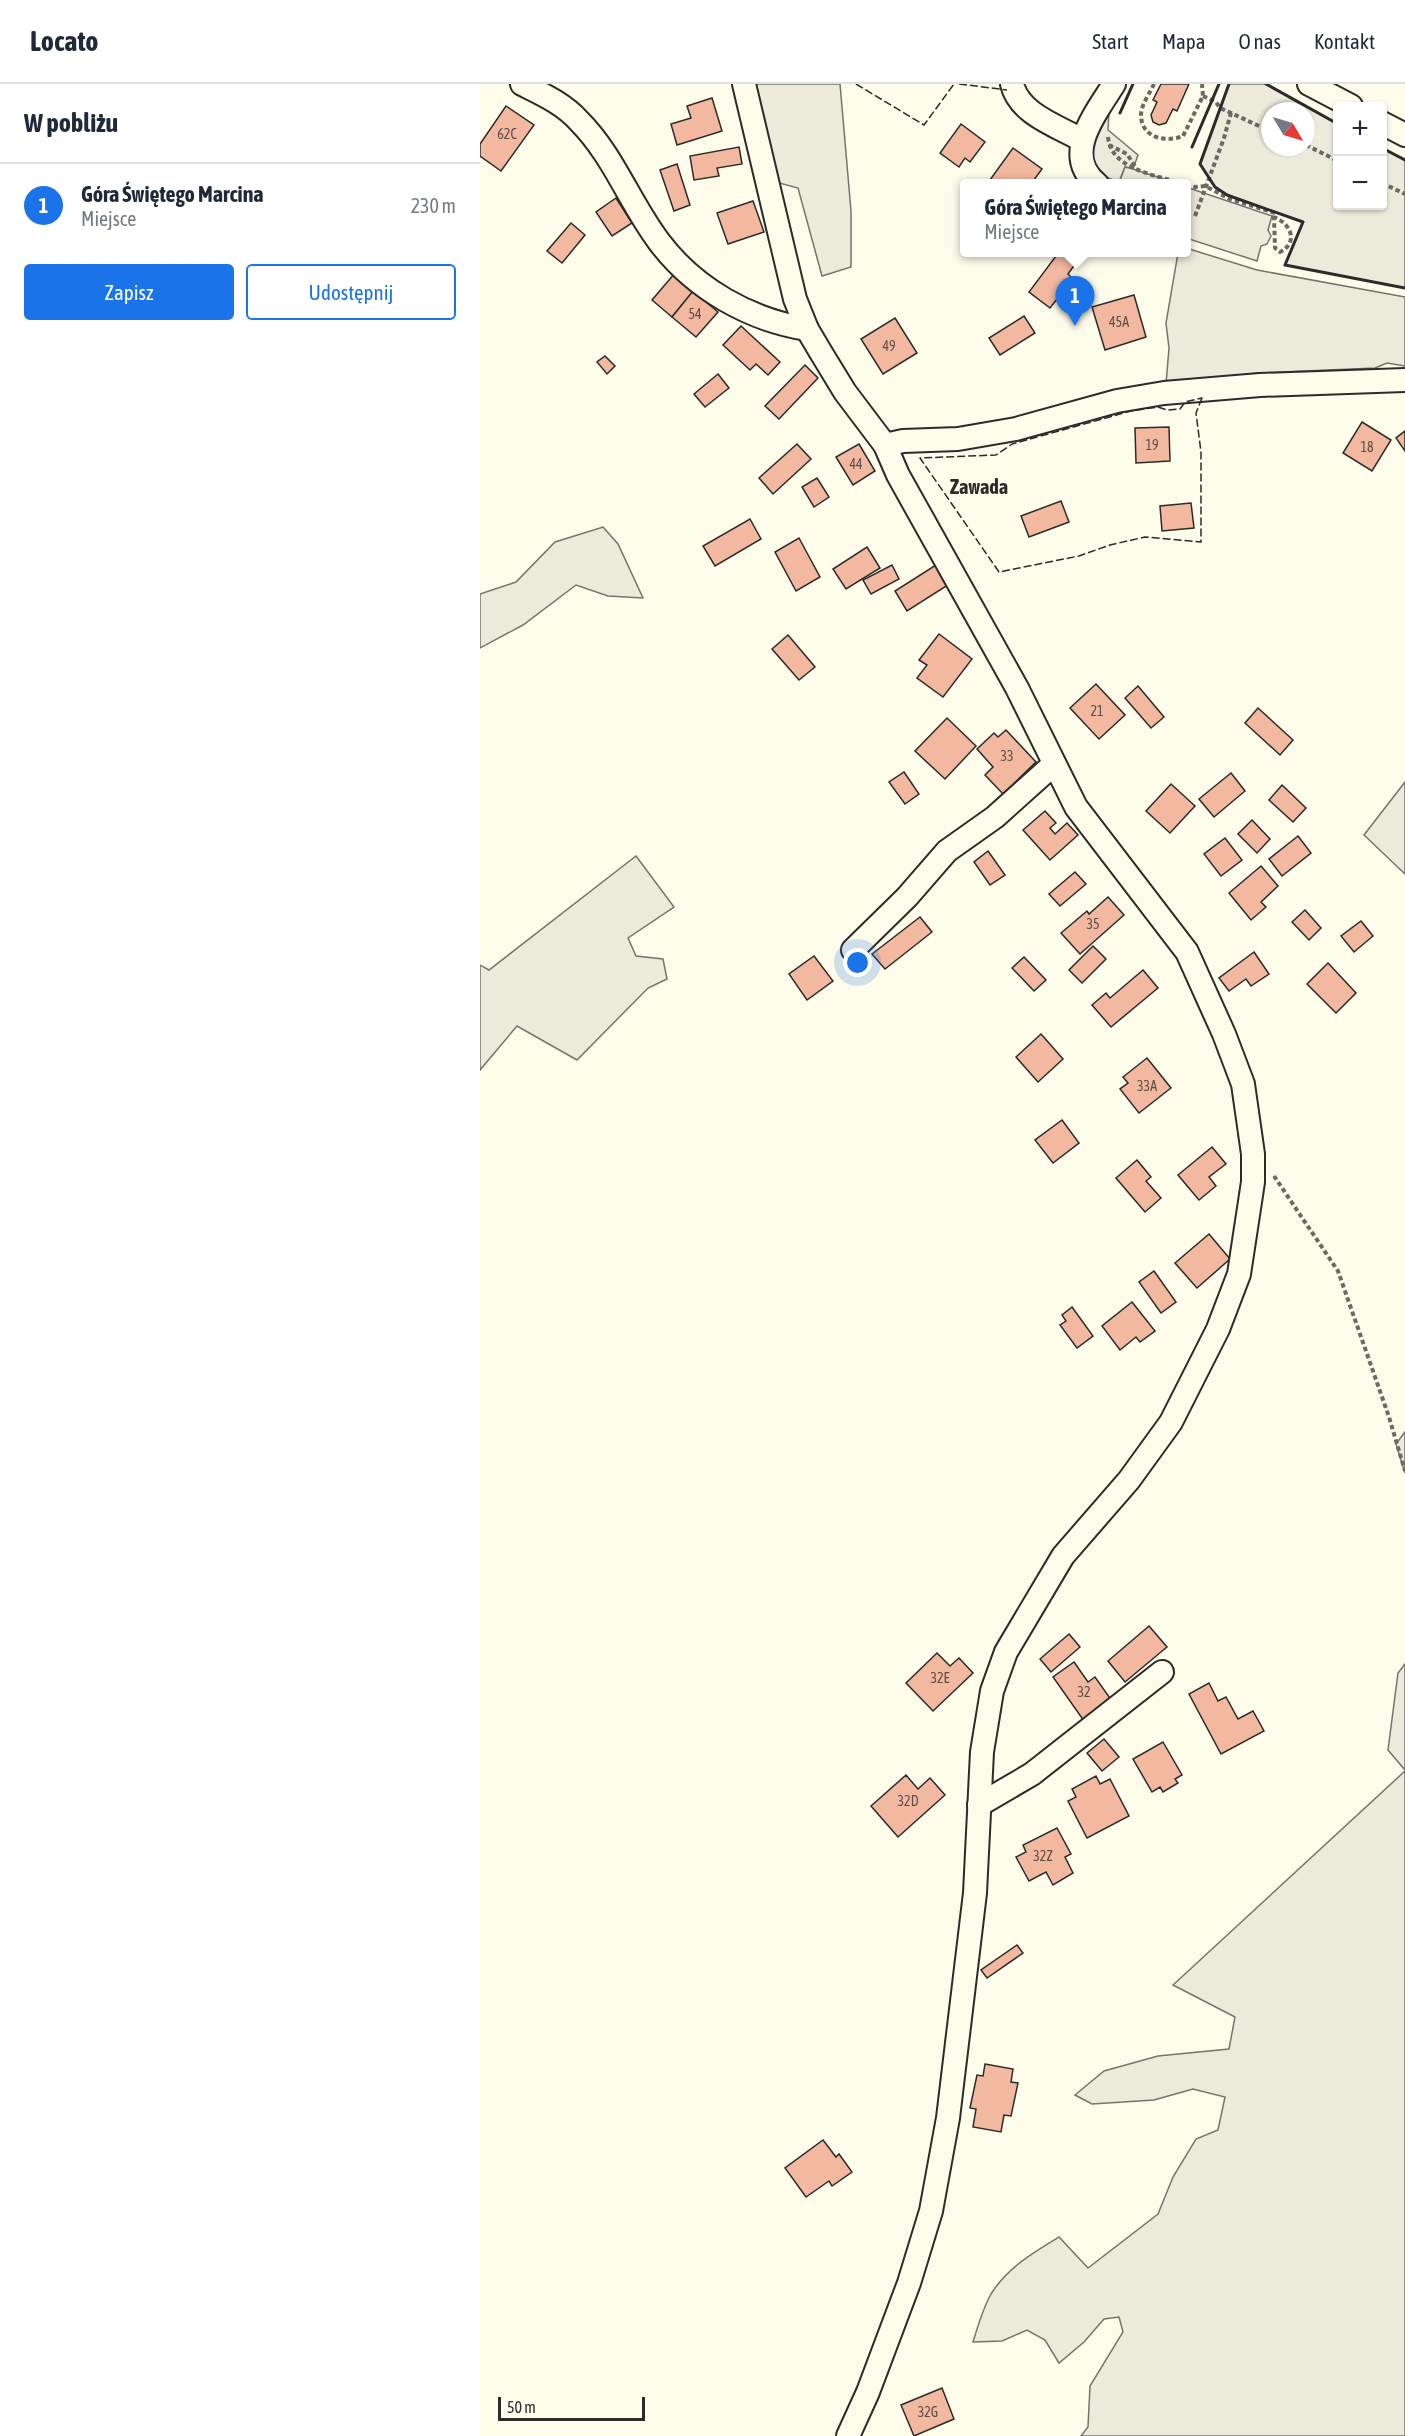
<!DOCTYPE html>
<html lang="pl">
<head>
<meta charset="utf-8">
<style>
  body { margin:0; font-family:"Asap Condensed",sans-serif; background:#f2f2f3; color:#1f2937 }
  .controls { position:absolute; right:18px; top:18px; display:grid; overflow:hidden; border-radius:6px; box-shadow:0 2px 4px #0004 }
  .controls button { width:54px; height:54px; display:grid; place-items:center; padding:0; border:0; border-bottom:2px solid #e0e1e3; background:#fff; color:#1f2937; font:30px sans-serif }
  .compass { position:absolute; left:781px; top:18px; width:54px; height:54px; border-radius:50%; background:#fff; box-shadow:0 2px 4px #0004; rotate:128deg }
  .scale { position:absolute; left:18px; bottom:15px; width:147px; box-sizing:border-box; padding-left:6px; border:3px solid #2b2b2b; border-top:0; font-size:16px; line-height:21px; white-space:nowrap; color:#2b2b2b; -webkit-text-stroke:4px #fdfbea; paint-order:stroke }
  .you { position:absolute; left:378px; top:879px; width:21px; height:21px; margin:-15px; border:4px solid #fff; border-radius:50%; background:#1a73e8; box-shadow:0 0 0 9px #1a73e833 }
  .badge { display:grid; place-items:center; width:39px; height:39px; border-radius:50%; background:#1a73e8; color:#fff; font-size:20px; font-weight:700 }
  .pin { position:absolute; translate:-50% -50px; filter:drop-shadow(0 2px 3px #0008) }
  .pin::after { content:''; position:absolute; top:32px; width:21px; height:18px; background:inherit; clip-path:polygon(0 0,100% 0,50% 100%) }
  .popup { position:absolute; left:480px; top:95px; width:231px; height:78px; box-sizing:border-box; display:grid; place-content:center; border-radius:6px; background:#fff; filter:drop-shadow(0 2px 4px #0005); font-size:20px; white-space:nowrap; color:#747a83 }
  .popup b { font-size:22px; color:#1f2937 }
  .popup::after { content:''; position:absolute; left:50%; top:100%; margin-left:-12px; border:12px solid transparent; border-top-color:#fff }
  .list { margin:0; padding:0; list-style:none }
  h2 { display:flex; justify-content:space-between; align-items:center; height:78px; margin:0; padding:0 24px; font-size:26px }
  h2 small { font-size:20px; font-weight:400; color:#747a83 }
  .list li { display:grid; grid-template-columns:39px 1fr auto; gap:18px; align-items:center; box-sizing:border-box; height:84px; padding:0 24px; border-top:2px solid #e0e1e3 }
  .list b { display:block; font-size:22px; white-space:nowrap }
  .list p { margin:0; font-size:20px; white-space:nowrap; color:#747a83 }
  .list em { font-size:20px; font-style:normal; color:#747a83 }
  .actions { display:flex; gap:12px; padding:18px 24px }
  .actions a { flex:1; padding:14px 0; border:2px solid #1a73e8; border-radius:6px; text-align:center; font-size:21px; color:#1a73e8 }
  .actions .main { background:#1a73e8; color:#fff }
  .map { position:relative; flex:none; width:925px; height:2352px; overflow:hidden }
  header { display:flex; align-items:center; gap:36px; box-sizing:border-box; height:84px; padding:0 30px; background:#fff; border-bottom:2px solid #e0e1e3 }
  header strong { font-size:28px }
  nav { display:flex; gap:33px; margin-inline-start:auto; font-size:21px }
  main { display:flex }
  aside { flex:1; background:#fff }
  .map>svg:first-child { display:block }
  .green { fill:#ecebdb; stroke:#74746e; stroke-width:1.5; fill-rule:evenodd }
  .parking { fill:#eceadb; stroke:#74746e; stroke-width:1.5 }
  .building { fill:#f2b8a0; stroke:#2b2b2b; stroke-width:1.5 }
  .lines { fill:none; stroke-linecap:round; stroke-linejoin:round }
  .minor-casing { stroke:#2b2b2b; stroke-width:26 }
  .path { stroke:#6a6964; stroke-width:4; stroke-dasharray:4.5 3; stroke-linecap:butt }
  .minor { stroke:#fdfbea; stroke-width:22 }
  .fence { stroke:#2b2b2b; stroke-width:1.5; stroke-dasharray:8 3; stroke-linecap:butt }
  .wall { stroke:#2b2b2b; stroke-width:3 }
  .labels { text-anchor:middle; stroke-width:4.5; stroke-linejoin:round; paint-order:stroke }
  .number-label { font-size:14px; fill:#5d4e48 }
  .quarter-label { font-size:20px; font-weight:bold; fill:#2b2b2b; stroke:#fdfbea }
</style>
</head>
<body>
<header>
<strong>Locato</strong>
<nav><a>Start</a><a>Mapa</a><a>O nas</a><a>Kontakt</a></nav>
</header>
<main>
<aside>
<h2>W pobliżu<small></small></h2>
<ul class="list">
<li><span class="badge">1</span><div><b>Góra Świętego Marcina</b><p>Miejsce</p></div><em>230 m</em></li>
</ul>
<div class="actions"><a class="main">Zapisz</a><a>Udostępnij</a></div>
</aside>
<div class="map">
<svg width="925" height="2352" viewBox="0 0 925 2352">
  <rect width="100%" height="100%" fill="#fdfbea"/>
  <g class="green">
    <path d="M276,0H360L371,127V183L342,192L318,104L299,99Z"/>
    <path d="M749,0H786L857,40L858,122H902L903,64L925,76V204L805,181L823,138L747,111L735,103L720,80ZM790,27H826V63H790Z"/>
    <path d="M629,28L628,46L658,71L653,85L645,83L639,98C595,84 608,57 629,28Z"/>
    <path d="M706,164L777,186L925,213V282L907,279L895,284L778,289L686,300L689,264L686,239L698,169L706,168Z"/>
    <path d="M123,443L138,460L163,514L128,512L96,501L43,541L0,564V510L36,498L75,458Z"/>
    <path d="M925,698V790L884,751Z"/>
    <path d="M156,772L194,823L148,854L156,872L183,875L187,895L168,904L97,976L37,942L0,986V881L9,886Z"/>
    <path d="M925,1348V1389L916,1360Z"/>
    <path d="M925,1580V1686L908,1666L918,1589Z"/>
    <path d="M925,1687V2352H601L608,2343L610,2302L643,2248L639,2233L624,2235L604,2258L579,2279L565,2256L547,2246L522,2257L493,2258C498,2242 503,2224 511,2210C527,2184 554,2168 579,2153L608,2184L678,2130L693,2093L716,2055L738,2046L745,2013L713,2005L674,2016L612,2020L595,2011L624,1987L678,1972L749,1965L755,1933L693,1901Z"/>
  </g>
  <g class="parking">
    <path d="M645,83L653,85L696,99H639Z"/>
    <path d="M706,103L792,132L788,146L791,152L787,160L781,162L777,177L706,154Z"/>
  </g>
  <g class="building">
    <path d="M681,0H709L697,27L693,25L686,39L679,41L673,38L671,31L677,18L673,16Z"/>
    <path d="M232,14L242,47L197,61L191,40L211,34L207,22Z"/>
    <path d="M26,22L54,41L21,87L0,72V60Z"/>
    <path d="M481,40L505,58L490,78L485,74L479,83L460,69Z"/>
    <path d="M259,63L262,80L237,84L239,92L214,96L210,72Z"/>
    <path d="M533,64L562,85L551,100H507Z"/>
    <path d="M197,80L210,121L194,127L180,86Z"/>
    <path d="M136,114L152,139L132,152L116,128Z"/>
    <path d="M273,117L284,148L248,160L237,129Z"/>
    <path d="M91,139L105,151L82,179L67,167Z"/>
    <path d="M579,168H604L588,190L593,195L570,224L549,208Z"/>
    <path d="M195,189L215,205L192,233L172,216Z"/>
    <path d="M213,207L238,228L216,253L192,233Z"/>
    <path d="M654,211L666,253L625,266L612,223Z"/>
    <path d="M544,232L555,249L520,271L509,254Z"/>
    <path d="M415,234L437,269L403,290L381,255Z"/>
    <path d="M261,242L300,278L288,291L276,280L270,286L243,261Z"/>
    <path d="M125,272L135,282L127,290L117,278Z"/>
    <path d="M325,281L338,294L299,335L285,322Z"/>
    <path d="M238,290L249,304L225,323L214,310Z"/>
    <path d="M882,338L911,356L892,387L863,369Z"/>
    <path d="M689,343L690,377L656,379L655,344Z"/>
    <path d="M925,347V367L916,354Z"/>
    <path d="M317,360L331,375L293,410L279,394Z"/>
    <path d="M379,360L395,387L373,401L356,373Z"/>
    <path d="M337,394L349,413L334,423L322,403Z"/>
    <path d="M581,417L589,438L549,453L541,432Z"/>
    <path d="M711,419L714,444L682,447L680,422Z"/>
    <path d="M270,435L281,455L235,482L223,462Z"/>
    <path d="M319,454L340,493L316,507L295,468Z"/>
    <path d="M387,463L400,484L366,505L353,485Z"/>
    <path d="M459,479L471,499L427,527L415,507Z"/>
    <path d="M412,481L419,495L391,510L383,496Z"/>
    <path d="M459,550L492,575L463,613L437,594L447,581L439,576Z"/>
    <path d="M308,551L335,583L319,596L292,565Z"/>
    <path d="M616,600L645,631L619,655L590,624Z"/>
    <path d="M658,602L684,633L671,644L645,614Z"/>
    <path d="M778,624L813,656L800,671L765,639Z"/>
    <path d="M467,634L496,662L465,695L435,667Z"/>
    <path d="M526,646L556,678L523,710L505,691L513,683L497,665L514,649L518,653Z"/>
    <path d="M424,688L439,710L425,720L409,698Z"/>
    <path d="M751,689L765,707L734,733L719,715Z"/>
    <path d="M691,700L715,722L690,749L666,727Z"/>
    <path d="M802,701L826,724L813,738L789,716Z"/>
    <path d="M565,727L576,739L570,744L575,750L587,739L598,751L570,776L543,746Z"/>
    <path d="M772,736L790,755L777,769L758,750Z"/>
    <path d="M818,752L831,769L802,792L789,775Z"/>
    <path d="M745,754L762,776L741,792L724,770Z"/>
    <path d="M508,767L525,791L510,801L494,778Z"/>
    <path d="M781,782L798,802L781,818L786,823L771,836L749,809Z"/>
    <path d="M595,788L606,800L580,822L569,810Z"/>
    <path d="M628,813L644,831L600,870L581,849L607,827L609,830Z"/>
    <path d="M825,826L841,844L829,856L812,838Z"/>
    <path d="M440,833L452,848L405,885L392,870Z"/>
    <path d="M881,837L893,852L874,868L861,852Z"/>
    <path d="M613,862L626,875L602,899L589,886Z"/>
    <path d="M774,868L789,890L771,902L766,895L749,907L739,894Z"/>
    <path d="M334,872L353,897L327,916L309,890Z"/>
    <path d="M544,873L566,896L554,907L532,884Z"/>
    <path d="M848,879L876,909L856,929L827,900Z"/>
    <path d="M663,886L678,904L631,943L612,921L626,909L630,914Z"/>
    <path d="M561,950L583,975L558,998L536,973Z"/>
    <path d="M667,974L691,1004L659,1029L640,1005L648,999L643,993Z"/>
    <path d="M582,1036L599,1059L573,1079L555,1056Z"/>
    <path d="M732,1063L746,1080L729,1093L736,1102L719,1116L698,1091Z"/>
    <path d="M657,1076L671,1093L666,1097L681,1114L665,1128L636,1094Z"/>
    <path d="M729,1150L750,1175L717,1204L695,1179Z"/>
    <path d="M674,1187L696,1218L681,1229L659,1198Z"/>
    <path d="M652,1218L675,1247L660,1258L656,1253L640,1266L622,1242Z"/>
    <path d="M592,1223L613,1252L597,1264L580,1241L586,1237L582,1231Z"/>
    <path d="M669,1542L687,1563L645,1598L628,1577Z"/>
    <path d="M589,1550L600,1563L571,1588L560,1575Z"/>
    <path d="M457,1569L470,1582L479,1574L493,1589L453,1627L426,1599Z"/>
    <path d="M594,1578L608,1598L615,1593L632,1617L604,1637L573,1593Z"/>
    <path d="M729,1599L738,1617L746,1613L758,1635L773,1627L784,1647L741,1670L709,1610Z"/>
    <path d="M624,1655L639,1673L622,1687L607,1669Z"/>
    <path d="M683,1658L702,1691L695,1695L698,1699L683,1708L680,1703L672,1708L653,1675Z"/>
    <path d="M426,1691L438,1705L450,1694L465,1711L418,1753L391,1722Z"/>
    <path d="M616,1692L620,1700L630,1695L649,1732L607,1754L588,1717L596,1713L592,1705Z"/>
    <path d="M577,1744L591,1770L585,1773L593,1789L573,1801L566,1788L549,1797L536,1773L546,1768L543,1761Z"/>
    <path d="M537,1861L543,1869L507,1894L501,1886Z"/>
    <path d="M505,1980L533,1985L531,1998L538,1999L531,2032L524,2031L521,2048L493,2043L496,2025L490,2024L497,1991L503,1992Z"/>
    <path d="M343,2056L356,2073L359,2070L372,2088L352,2102L349,2097L326,2113L305,2084Z"/>
    <path d="M462,2304L474,2335L434,2352L421,2321Z"/>
  </g>
  <g class="lines">
    <g class="minor-casing">
      <g id="minor">
        <path d="M42,0C62,10 84,20 99,37C134,72 150,120 180,159C215,205 270,236 327,245"/>
        <path d="M264,0L315,215L327,245L340,267L365,308L405,361L418,391L537,604L596,723L707,868L744,950L763,1000L773,1070V1098L759,1190L738,1245L691,1338L649,1396L583,1472L526,1568L512,1607L502,1668L495,1809L468,2034L451,2127L429,2199L388,2308L368,2352"/>
        <path d="M532,0C539,30 577,42 602,56"/>
        <path d="M829,0L871,22"/>
        <path d="M902,39L925,51"/>
        <path d="M617,100C581,71 616,29 634,0"/>
        <path d="M405,361L423,357L478,355L536,345L637,317L684,309L780,301L925,296"/>
        <path d="M373,866L427,813L467,767L515,733L574,680"/>
        <path d="M499,1721L552,1690L682,1588"/>
      </g>
    </g>
    <g class="path">
      <path d="M674,0C670,9 661,21 661,31C661,54 686,59 703,52L723,12L722,0"/>
      <path d="M723,12L736,18L740,24L790,47"/>
      <path d="M628,53C631,86 677,91 703,100"/>
      <path d="M629,61L647,70L656,84"/>
      <path d="M826,61L858,77"/>
      <path d="M902,99L925,110"/>
      <path d="M706,101L715,103L725,102L750,115L795,129L794,133C811,140 819,158 800,168L795,164L794,133"/>
      <path d="M715,132L744,54L751,29"/>
      <path d="M794,1092L858,1187L909,1333L925,1387"/>
    </g>
    <use href="#minor" class="minor"/>
    <g class="fence">
      <path d="M376,0L444,41L474,0"/>
      <path d="M479,0L527,6"/>
      <path d="M722,314L716,329L721,368V458L665,453L630,461L599,472L519,488L440,374L516,371L532,360L651,327L678,323L687,326L700,325L705,318Z"/>
    </g>
    <g class="wall">
      <path d="M749,0L720,80L735,103L747,111L823,138L805,181L925,204"/>
      <path d="M786,0L858,40"/>
      <path d="M640,29L653,0"/>
      <path d="M712,63L739,0"/>
      <path d="M902,64L925,76"/>
    </g>
  </g>
  <g class="labels">
    <g class="number-label">
      <text x="27" y="55">62C</text>
      <text x="215" y="235">54</text>
      <text x="639" y="243">45A</text>
      <text x="409" y="267">49</text>
      <text x="672" y="366">19</text>
      <text x="887" y="368">18</text>
      <text x="376" y="385">44</text>
      <text x="617" y="632">21</text>
      <text x="527" y="677">33</text>
      <text x="613" y="845">35</text>
      <text x="667" y="1007">33A</text>
      <text x="460" y="1599">32E</text>
      <text x="604" y="1613">32</text>
      <text x="428" y="1722">32D</text>
      <text x="563" y="1777">32Z</text>
      <text x="448" y="2333">32G</text>
    </g>
    <g class="quarter-label">
      <text x="499" y="410">Zawada</text>
    </g>
  </g>
</svg>
<div class="controls">
<button>+</button>
<button>−</button>
</div>
<svg class="compass" viewBox="-18 -18 36 36"><path d="M0-13l5 13h-10z" fill="#e53935"/><path d="M0 13l5-13h-10z" fill="#747a83"/></svg>
<div class="scale">50 m</div>
<div class="you"></div>
<div class="pin badge" style="left:595px;top:242px">1</div>
<div class="popup"><b>Góra Świętego Marcina</b>Miejsce</div>
</div>
</main>
</body>
</html>
